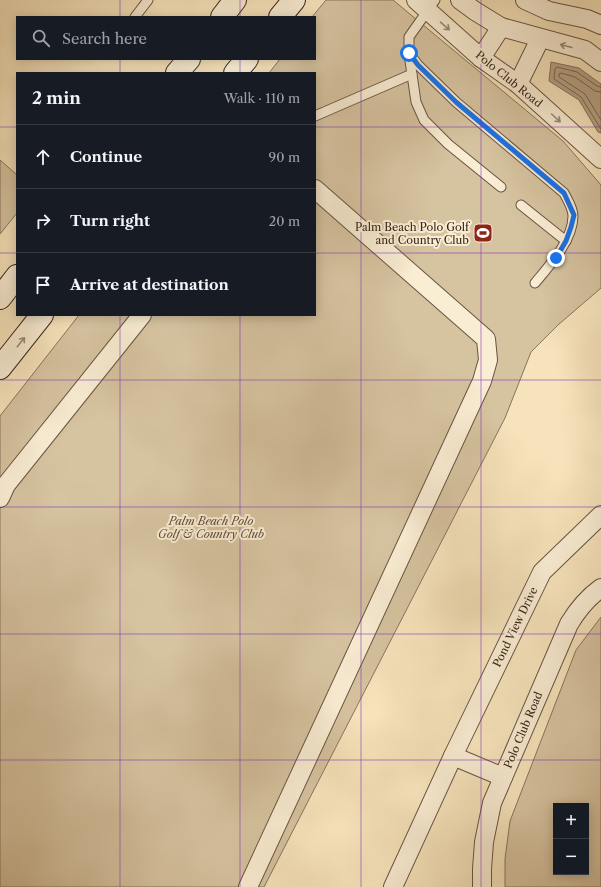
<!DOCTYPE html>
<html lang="en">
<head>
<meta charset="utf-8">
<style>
  body { margin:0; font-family:"Libre Caslon Text",serif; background:#242831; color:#f1f3f6 }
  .controls { position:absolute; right:12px; bottom:12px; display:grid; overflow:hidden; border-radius:0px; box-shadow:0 2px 10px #0003 }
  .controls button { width:36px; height:36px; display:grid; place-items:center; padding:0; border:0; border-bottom:1px solid #363941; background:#171b24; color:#f1f3f6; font:20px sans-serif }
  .stop { position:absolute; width:12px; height:12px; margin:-9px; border:3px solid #1a73e8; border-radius:50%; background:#fff }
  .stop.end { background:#1a73e8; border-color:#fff; box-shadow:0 1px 4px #0008 }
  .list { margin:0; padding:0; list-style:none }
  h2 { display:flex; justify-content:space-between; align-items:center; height:52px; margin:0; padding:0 16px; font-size:17px }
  h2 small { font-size:13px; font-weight:400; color:#9ea1a6 }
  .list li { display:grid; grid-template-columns:26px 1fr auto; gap:12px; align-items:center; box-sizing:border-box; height:64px; padding:0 16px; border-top:1px solid #363941 }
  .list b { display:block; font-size:15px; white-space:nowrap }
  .list em { font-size:13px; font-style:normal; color:#9ea1a6 }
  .icon { flex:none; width:22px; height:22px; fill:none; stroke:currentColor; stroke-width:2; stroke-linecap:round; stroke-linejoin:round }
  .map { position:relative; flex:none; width:601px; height:887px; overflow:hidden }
  .search { position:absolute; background:#171b24; box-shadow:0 2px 10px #0003; left:16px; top:16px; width:300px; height:44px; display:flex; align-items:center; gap:10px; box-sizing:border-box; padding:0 14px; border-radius:0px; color:#9ea1a6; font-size:15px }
  .panel { position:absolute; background:#171b24; box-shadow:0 2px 10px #0003; left:16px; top:72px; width:300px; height:244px; border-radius:0px }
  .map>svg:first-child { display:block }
  .green { fill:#d6c3a0; stroke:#88745e; fill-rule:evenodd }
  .water { fill:#b6a285; stroke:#85705b }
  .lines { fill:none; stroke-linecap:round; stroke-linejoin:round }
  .shore { stroke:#786450; stroke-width:1 }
  .lane-casing { stroke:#6a5443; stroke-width:11 }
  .street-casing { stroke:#6a5443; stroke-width:20 }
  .secondary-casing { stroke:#3b251b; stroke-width:24 }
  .lane { stroke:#f9edd3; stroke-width:9 }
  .street { stroke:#f9edd3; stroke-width:18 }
  .secondary { stroke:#f9edd3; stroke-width:22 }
  .oneway { stroke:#9a8977 }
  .route { stroke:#1a73e8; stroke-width:5 }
  .grid { fill:none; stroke:#7b2cbf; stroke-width:1; stroke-opacity:0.55 }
  .labels { text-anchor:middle; stroke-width:4; stroke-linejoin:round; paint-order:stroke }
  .street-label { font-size:11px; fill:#3b251b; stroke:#f9edd3 }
  .poi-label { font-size:11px; fill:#3b251b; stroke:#f9edd3; text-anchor:end }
  .park-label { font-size:11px; font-style:italic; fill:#624c3c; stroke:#f9edd3 }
</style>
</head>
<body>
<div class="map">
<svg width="601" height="887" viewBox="0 0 601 887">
  <rect width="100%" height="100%" fill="#f6e3bb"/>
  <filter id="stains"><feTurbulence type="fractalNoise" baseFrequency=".005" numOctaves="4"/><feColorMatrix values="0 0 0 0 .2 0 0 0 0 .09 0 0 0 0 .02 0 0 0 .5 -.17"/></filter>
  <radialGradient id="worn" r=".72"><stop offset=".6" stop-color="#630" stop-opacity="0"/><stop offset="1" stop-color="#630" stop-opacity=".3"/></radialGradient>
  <g class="green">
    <path d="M326,0H393L563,141L601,185V288L558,325L531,352L505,418L264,887H0V416L79,315H315V73H269L280,59H315V17H312Z"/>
    <path d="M0,160L17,175V213L0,234Z"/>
    <path d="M601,617V887H505V859L510,821L576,650ZM556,806H586V872H556Z"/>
  </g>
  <path class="water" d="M551,62L579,68L601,84V133L598,132L579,100L549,81Z"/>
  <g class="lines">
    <g class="shore">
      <path d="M601,87L597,86L577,72L557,67L555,69L554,79L581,97L601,129"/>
      <path d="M601,92L595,91L575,77L561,73L559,74V77L585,94L601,120"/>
    </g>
    <g class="lane-casing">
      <g id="lane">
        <path d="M435,0L409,37V53L418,65L456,102L564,193C567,199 573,208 573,216C573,240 549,266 535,283"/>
        <path d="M135,17L148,0"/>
        <path d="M409,54L416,102L424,120L448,144L501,187"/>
        <path d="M315,116L412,74"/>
        <path d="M521,205L566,241"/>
      </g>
    </g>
    <g class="street-casing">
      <g id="street">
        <path d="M416,0L481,58L518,84L601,159"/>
        <path d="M460,0L475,11L501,27L585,50L601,62"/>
        <path d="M525,0L549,11L587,19L601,25"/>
        <path d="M481,58L501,27"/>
        <path d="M518,84L540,39"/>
        <path d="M0,498L6,485L142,315"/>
        <path d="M453,756L542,572L601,515"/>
        <path d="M248,887L482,381L488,360L486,339L315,189"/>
        <path d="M393,887L453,756L503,777"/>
        <path d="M482,887V869L484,842L492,803L569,624C578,609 587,598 601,588"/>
      </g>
    </g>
    <g class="secondary-casing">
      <g id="secondary">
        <path d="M222,17L235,0"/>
        <path d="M280,17L294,0"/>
        <path d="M177,73L189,59"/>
        <path d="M235,73L247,59"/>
        <path d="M0,298L17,276"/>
        <path d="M0,368L42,315"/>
      </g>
    </g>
    <use href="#lane" class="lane"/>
    <use href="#street" class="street"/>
    <use href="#secondary" class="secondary"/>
  </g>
  <defs><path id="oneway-shaft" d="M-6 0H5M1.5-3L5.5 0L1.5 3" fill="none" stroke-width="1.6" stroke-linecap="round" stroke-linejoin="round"/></defs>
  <g class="oneway">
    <use href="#oneway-shaft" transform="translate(445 26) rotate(41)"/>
    <use href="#oneway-shaft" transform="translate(566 46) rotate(-165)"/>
    <use href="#oneway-shaft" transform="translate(556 118) rotate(42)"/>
    <use href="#oneway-shaft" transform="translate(21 342) rotate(-51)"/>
  </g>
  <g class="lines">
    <path class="route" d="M409,53L418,65L456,102L564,193L574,215L571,227L566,241L556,258"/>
  </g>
  <path class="grid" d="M120,0V17M240,0V17M361,0V887M481,0V887M120,59V73M240,59V73M0,127H17M315,127H601M0,253H17M315,253H601M120,315V887M240,315V887M0,380H601M0,507H601M0,634H601M0,760H601"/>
  <defs>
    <g id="stadium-square" transform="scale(1)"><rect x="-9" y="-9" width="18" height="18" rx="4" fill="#8f2418" stroke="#f9edd3"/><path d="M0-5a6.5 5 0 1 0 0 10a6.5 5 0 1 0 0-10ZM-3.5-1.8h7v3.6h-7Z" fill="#fff"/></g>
  </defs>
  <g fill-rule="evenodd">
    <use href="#stadium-square" x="483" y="233"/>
  </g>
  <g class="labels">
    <g class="street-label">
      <text transform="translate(509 79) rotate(39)" y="4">Polo Club Road</text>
      <text transform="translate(515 627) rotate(-64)" y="4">Pond View Drive</text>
      <text transform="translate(523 730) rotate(-67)" y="4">Polo Club Road</text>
    </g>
    <g class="poi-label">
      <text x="469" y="231">Palm Beach Polo Golf<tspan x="469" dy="13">and Country Club</tspan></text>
    </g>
    <g class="park-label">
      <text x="211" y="525">Palm Beach Polo<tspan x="211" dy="13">Golf &amp; Country Club</tspan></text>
    </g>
  </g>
  <rect width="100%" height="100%" filter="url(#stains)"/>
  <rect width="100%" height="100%" fill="url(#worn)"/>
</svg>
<div class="controls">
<button>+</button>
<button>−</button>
</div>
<div class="stop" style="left:409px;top:53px"></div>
<div class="stop end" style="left:556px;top:258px"></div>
<div class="search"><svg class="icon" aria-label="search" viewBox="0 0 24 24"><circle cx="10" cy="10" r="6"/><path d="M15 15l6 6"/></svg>Search here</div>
<section class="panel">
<h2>2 min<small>Walk · 110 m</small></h2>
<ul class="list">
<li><svg class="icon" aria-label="ahead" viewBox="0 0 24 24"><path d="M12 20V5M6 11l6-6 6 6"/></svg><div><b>Continue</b></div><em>90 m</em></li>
<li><svg class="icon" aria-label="right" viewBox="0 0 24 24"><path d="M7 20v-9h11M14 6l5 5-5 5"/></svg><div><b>Turn right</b></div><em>20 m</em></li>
<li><svg class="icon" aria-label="arrive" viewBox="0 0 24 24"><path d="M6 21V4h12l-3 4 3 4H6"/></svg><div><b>Arrive at destination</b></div></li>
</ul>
</section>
</div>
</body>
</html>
